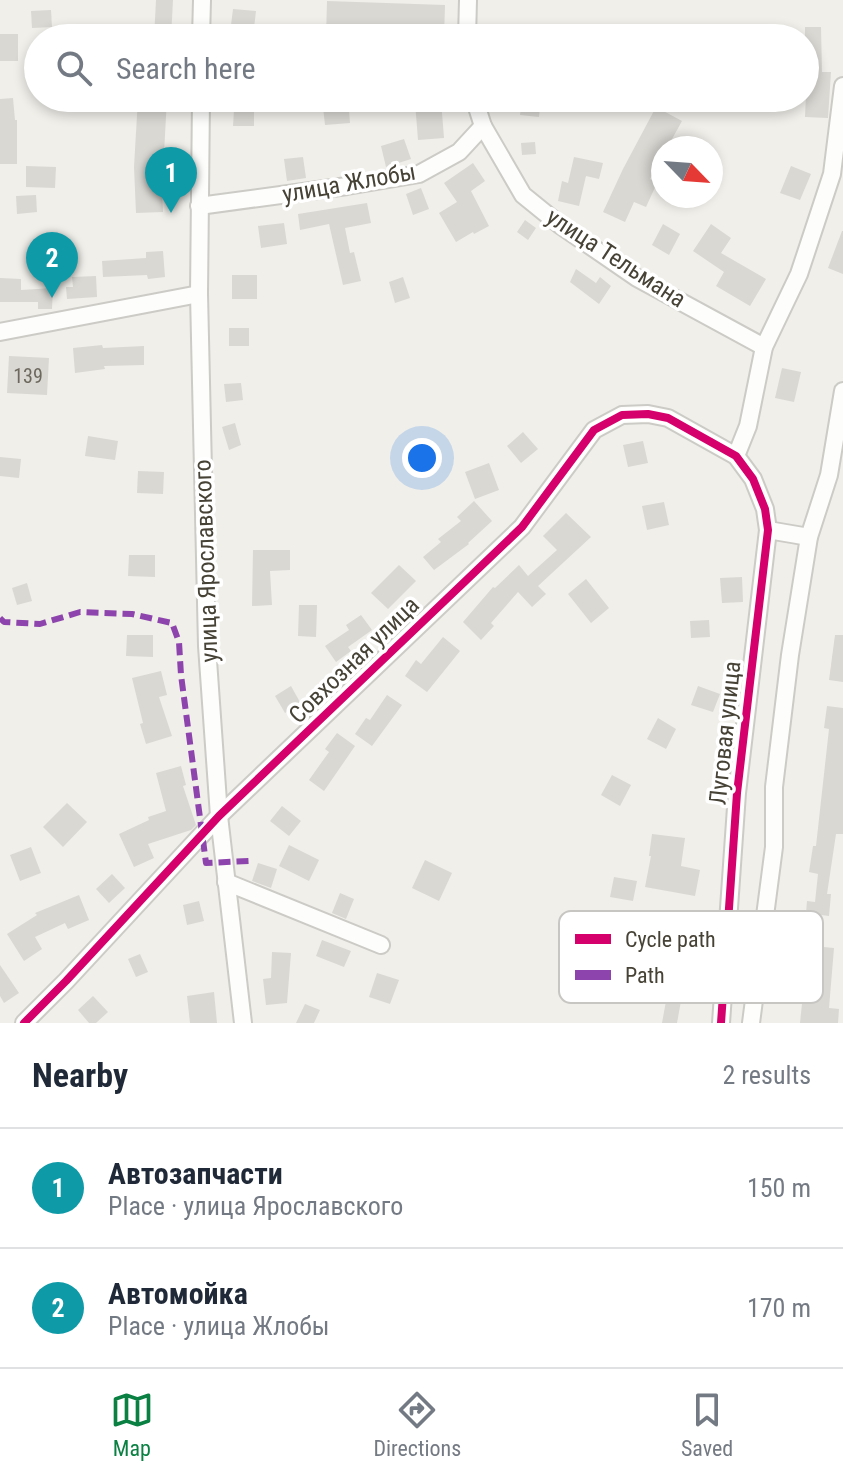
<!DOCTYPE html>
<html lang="en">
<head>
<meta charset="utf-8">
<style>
  body { margin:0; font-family:"Roboto Condensed",sans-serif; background:#f2f2f3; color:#1f2937 }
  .compass { position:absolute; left:651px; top:136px; width:72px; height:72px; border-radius:50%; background:#fff; box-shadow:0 4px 12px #0003; rotate:115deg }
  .you { position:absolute; left:422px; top:458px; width:28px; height:28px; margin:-20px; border:6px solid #fff; border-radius:50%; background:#1a73e8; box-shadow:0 0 0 12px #1a73e833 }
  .badge { display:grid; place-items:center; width:52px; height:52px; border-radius:50%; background:#0b8043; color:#fff; font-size:26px; font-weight:700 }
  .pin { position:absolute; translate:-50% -66px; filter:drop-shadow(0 2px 4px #0008) }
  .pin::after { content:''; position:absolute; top:42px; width:28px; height:24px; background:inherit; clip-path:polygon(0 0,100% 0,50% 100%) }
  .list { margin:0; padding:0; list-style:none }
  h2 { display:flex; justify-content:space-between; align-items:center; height:104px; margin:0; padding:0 32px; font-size:34px }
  h2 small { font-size:26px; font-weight:400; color:#747a83 }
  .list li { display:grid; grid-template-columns:52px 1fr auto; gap:24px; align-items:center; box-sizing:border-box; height:120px; padding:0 32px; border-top:2px solid #e0e1e3 }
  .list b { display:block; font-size:30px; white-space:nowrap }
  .list p { margin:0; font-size:26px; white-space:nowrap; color:#747a83 }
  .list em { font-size:26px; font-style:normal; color:#747a83 }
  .icon { flex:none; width:44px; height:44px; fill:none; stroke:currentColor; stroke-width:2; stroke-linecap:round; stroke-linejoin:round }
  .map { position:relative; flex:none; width:843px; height:1023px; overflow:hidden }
  .search { position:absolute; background:#fff; box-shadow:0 4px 12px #0003; left:24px; right:24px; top:24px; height:88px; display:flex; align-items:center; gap:20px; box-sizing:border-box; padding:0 28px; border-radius:44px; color:#747a83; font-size:30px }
  .sheet { height:344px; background:#fff }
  nav { display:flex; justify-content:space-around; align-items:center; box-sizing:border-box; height:112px; border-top:2px solid #e0e1e3; background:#fff; font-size:22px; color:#747a83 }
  nav a { display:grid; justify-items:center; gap:4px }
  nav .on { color:#0b8043 }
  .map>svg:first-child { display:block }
  .building { fill:#dad8d3 }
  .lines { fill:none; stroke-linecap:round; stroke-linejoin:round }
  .minor-casing { stroke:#cccbc6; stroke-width:20 }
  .minor { stroke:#fdfdfc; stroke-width:16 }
  .quiet { stroke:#8e44ad; stroke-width:6; stroke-dasharray:12 6; stroke-linecap:butt }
  .cycleway-casing { stroke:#fff; stroke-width:13 }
  .cycleway { stroke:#d6006c; stroke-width:8 }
  .labels { text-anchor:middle; stroke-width:7; stroke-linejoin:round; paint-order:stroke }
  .number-label { font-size:20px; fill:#6c685e }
  .street-label { font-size:24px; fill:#464236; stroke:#fff }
  .key { fill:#fff; stroke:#c8c6c3; stroke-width:2 }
  .key-label { font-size:22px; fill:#464236 }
</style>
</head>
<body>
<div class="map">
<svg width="843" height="1023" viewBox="0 0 843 1023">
  <rect width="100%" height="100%" fill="#f0efea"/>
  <g class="building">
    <path d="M156,0H173L171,38H154Z"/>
    <path d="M327,1L445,5L444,38L326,37Z"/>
    <path d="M233,9L256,11L254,28L231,25Z"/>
    <path d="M51,10L52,27L32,28L31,11Z"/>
    <path d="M719,24H739L738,38H717Z"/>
    <path d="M805,27H821L822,72H831L828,118L805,117L808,52H805Z"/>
    <rect x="0" y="34" width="18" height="27"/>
    <path d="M13,98L15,120H17V164H0V99Z"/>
    <path d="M138,98H167L163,172H161L163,212L136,213L134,167Z"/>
    <path d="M237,98H254V126H233L234,110H237Z"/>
    <path d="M322,98H348L350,123L325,125Z"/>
    <path d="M522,98H541L539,117L520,115Z"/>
    <path d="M441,100L444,138L418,140L415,102Z"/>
    <path d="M656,107L682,121L667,148H663V156L650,179L657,183L646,207L634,202L625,222L603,212L623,169Z"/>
    <path d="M404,139L411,159L386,167L381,146Z"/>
    <path d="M535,142L536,154L522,155L521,143Z"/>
    <path d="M303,157L306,178L287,181L284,159Z"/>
    <path d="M574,157L603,163L599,179L586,176L579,206L558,201L562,181L568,183Z"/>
    <path d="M473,163L485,181L471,191L489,226L474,234L473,232L456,242L439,213L457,202L444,183Z"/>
    <path d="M26,166L56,167L55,188L26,187Z"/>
    <path d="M791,166L811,174L800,200L780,193Z"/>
    <path d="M421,188L429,209L413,215L406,194Z"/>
    <path d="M36,195L37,212L17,214L16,196Z"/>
    <path d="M367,203L371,223L345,228L350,253L354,252L361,281L343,285L329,224L300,230L298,214Z"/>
    <path d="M525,220L536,228L528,240L517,232Z"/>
    <path d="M284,223L287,244L261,248L258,226Z"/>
    <path d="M663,224L680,234L669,255L652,245Z"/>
    <path d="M711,224L731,238L721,253L766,279L750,306L716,286L724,272L693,251Z"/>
    <path d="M842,231H843V274L828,268Z"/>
    <path d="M163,251L165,277L148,279L147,275L103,277L102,261L146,258V252Z"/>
    <path d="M576,269L596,283L600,277L611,286L599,304L570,282Z"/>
    <rect x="232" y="275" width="25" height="24"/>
    <path d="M96,276L97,297L67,299L66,287H73L72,277Z"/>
    <path d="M403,277L410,298L395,303L389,282Z"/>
    <path d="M0,278L21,279V290L53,288L52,309H38V302H0Z"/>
    <rect x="229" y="328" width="20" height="18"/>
    <path d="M102,345L103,348L144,346V365L104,366L105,369L75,373L73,348Z"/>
    <path d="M9,356L49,358L47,395L7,393Z"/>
    <path d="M782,368L801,372L794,402L775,398Z"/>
    <path d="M241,383L243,400L226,402L224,384Z"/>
    <path d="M235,423L241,445L229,450L222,427Z"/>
    <path d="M523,432L538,449L521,463L507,446Z"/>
    <path d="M88,436L118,441L115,460L85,456Z"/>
    <path d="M643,441L648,463L628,467L623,445Z"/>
    <path d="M0,457L21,459L19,478L0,476Z"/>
    <path d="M489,463L499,490L475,499L465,472Z"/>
    <path d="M138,471L164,472L163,494L137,493Z"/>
    <path d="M474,501L492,521L468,543L469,544L434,570L423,557L441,542L438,539L461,521L457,517Z"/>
    <path d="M664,502L669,525L647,530L642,506Z"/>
    <path d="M566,513L591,537L538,586L546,594L532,607L518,592L491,623L494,626L481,640L463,622L493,587L495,588L519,565L528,576L557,550L543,536Z"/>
    <path d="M253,550H290V570L270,571L272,605L252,606Z"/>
    <path d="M129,555H155V577L128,576Z"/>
    <path d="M399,565L416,581L388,609L371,593Z"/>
    <path d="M742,577L743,602L722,603L720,578Z"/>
    <path d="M586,579L609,608L591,623L568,594Z"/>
    <path d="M27,583L32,601L17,605L12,588Z"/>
    <path d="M299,605H317L316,637L298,636Z"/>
    <path d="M361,615L372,630L348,647L351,651L336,662L325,646L349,630L346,625Z"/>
    <path d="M709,620L710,637L691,638L690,621Z"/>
    <path d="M127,635H153V657L126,656Z"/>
    <path d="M835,635H843V682L829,680Z"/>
    <path d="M443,637L460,651L427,692L405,676L416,660L421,664Z"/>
    <path d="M161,671L167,695L159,697L172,736L146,744L140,724L143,723L132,678Z"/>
    <path d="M291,686L301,704L285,713L275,696Z"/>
    <path d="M698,686L720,694L713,712L691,705Z"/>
    <path d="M387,695L402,705L372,746L355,734L366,718L370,720Z"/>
    <path d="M827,706L843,708V834H836L827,894H831L829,916L806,913L807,901L815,902L818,874L809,872L813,846H816L829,729L824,728Z"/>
    <path d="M658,718L676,729L666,749L647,739Z"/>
    <path d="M337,733L355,746L324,791L309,780L329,752L325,749Z"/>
    <path d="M181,766L186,785L183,786L196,825L191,830L148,844L154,858L134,867L119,834L149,820L148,817L166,811L156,773Z"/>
    <path d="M612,775L631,785L620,806L601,795Z"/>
    <path d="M67,803L87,822L63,847L43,827Z"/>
    <path d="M282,806L301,821L289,836L270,821Z"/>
    <path d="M652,834L685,838L681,866L700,870L695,896L645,887L651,856H649Z"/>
    <path d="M289,845L319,860L309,881L279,866Z"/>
    <path d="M31,847L41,873L20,881L10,855Z"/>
    <path d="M425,860L452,873L439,901L412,888Z"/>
    <path d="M258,863L277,869L271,888L252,881Z"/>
    <path d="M112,874L125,888L109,903L96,889Z"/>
    <path d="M614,877L637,881L633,901L610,897Z"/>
    <path d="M340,893L354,899L346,919L332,913Z"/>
    <path d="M79,895L89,920L68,929L65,923L35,937L42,949L24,961L7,934L37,915L35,913Z"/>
    <path d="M199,901L204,921L187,925L183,905Z"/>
    <path d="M679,921H699L698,967H688L684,1001H681L677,1023H662L668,990L651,988L653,974L676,977V956H679Z"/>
    <path d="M322,940L351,951L344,967L316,956Z"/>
    <path d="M803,945L834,948L829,1008L839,1009L838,1023H800L803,994L812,995L816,964L801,962Z"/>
    <path d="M272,952L291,953L287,1003L266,1005L263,979L271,978Z"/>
    <path d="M140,954L148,972L136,977L128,959Z"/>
    <path d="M0,965L19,993L4,1003L0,996Z"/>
    <path d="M377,973L399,980L390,1004L369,997Z"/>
    <path d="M214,992L217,1023H190L187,996Z"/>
    <path d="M93,996L108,1012L96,1023H89L78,1010Z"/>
    <path d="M305,1004L320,1010L314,1023H296Z"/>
  </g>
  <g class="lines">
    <g class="minor-casing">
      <g id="minor">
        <path d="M201,38L202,0"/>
        <path d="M467,38L468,0"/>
        <path d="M201,98L199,294L207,646L219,816L243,1023"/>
        <path d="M474,98L483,126L523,195L560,225L637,278L764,347"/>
        <path d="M199,206L347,186L419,174L459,152L483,126"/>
        <path d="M0,332L199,294"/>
        <path d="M736,456L748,426L764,347L799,274L832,174L843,86"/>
        <path d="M768,530L809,537"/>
        <path d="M226,882L381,945"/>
        <path d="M24,1023L66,981L219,816L522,527L594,430L622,415L648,414L668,418L736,456L753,479L765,509L768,530L737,793L721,1023"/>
        <path d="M751,1023L774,847V787L790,655L809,537L829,475L843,391"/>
      </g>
    </g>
    <use href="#minor" class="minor"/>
    <path class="quiet" d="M0,618L4,622L40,624L80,612L132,614L172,623L179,642L181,675L206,863L249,861"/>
    <g class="cycleway-casing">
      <path id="cycleway" d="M24,1023L66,981L219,816L522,527L594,430L622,415L648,414L668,418L736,456L753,479L765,509L768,530L737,793L721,1023"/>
    </g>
    <use href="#cycleway" class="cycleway"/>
  </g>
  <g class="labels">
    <g class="number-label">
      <text x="28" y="383">139</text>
    </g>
    <g class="street-label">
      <text transform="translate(349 183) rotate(-10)" y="8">улица Жлобы</text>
      <text transform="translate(616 258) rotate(33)" y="8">улица Тельмана</text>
      <text transform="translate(206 561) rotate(-92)" y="8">улица Ярославского</text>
      <text transform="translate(354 660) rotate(-44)" y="8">Совхозная улица</text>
      <text transform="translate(725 733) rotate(-84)" y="8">Луговая улица</text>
    </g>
  </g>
  <rect x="559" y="911" width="264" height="92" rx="12" class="key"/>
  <rect x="575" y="934" width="36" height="10" fill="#d6006c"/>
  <rect x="575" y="970" width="36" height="10" fill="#8e44ad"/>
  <g class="key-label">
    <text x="625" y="947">Cycle path</text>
    <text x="625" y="983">Path</text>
  </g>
</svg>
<svg class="compass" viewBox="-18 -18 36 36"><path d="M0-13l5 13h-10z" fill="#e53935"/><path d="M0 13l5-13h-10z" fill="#747a83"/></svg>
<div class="you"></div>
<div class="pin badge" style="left:171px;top:213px;background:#0f9aa8">1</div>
<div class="pin badge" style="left:52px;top:298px;background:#0f9aa8">2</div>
<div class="search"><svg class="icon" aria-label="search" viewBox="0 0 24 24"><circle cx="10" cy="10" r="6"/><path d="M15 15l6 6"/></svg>Search here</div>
</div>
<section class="sheet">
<h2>Nearby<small>2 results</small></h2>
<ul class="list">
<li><span class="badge" style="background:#0f9aa8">1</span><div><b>Автозапчасти</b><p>Place · улица Ярославского</p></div><em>150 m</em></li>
<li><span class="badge" style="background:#0f9aa8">2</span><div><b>Автомойка</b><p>Place · улица Жлобы</p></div><em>170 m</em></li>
</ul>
</section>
<nav>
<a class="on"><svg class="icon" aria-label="map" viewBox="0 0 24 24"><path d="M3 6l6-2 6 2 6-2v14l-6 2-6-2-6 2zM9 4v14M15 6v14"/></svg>Map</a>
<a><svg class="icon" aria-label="directions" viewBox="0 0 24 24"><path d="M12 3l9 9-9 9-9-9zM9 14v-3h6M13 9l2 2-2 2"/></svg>Directions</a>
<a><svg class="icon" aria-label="saved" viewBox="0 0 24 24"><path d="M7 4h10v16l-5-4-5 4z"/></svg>Saved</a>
</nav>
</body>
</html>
